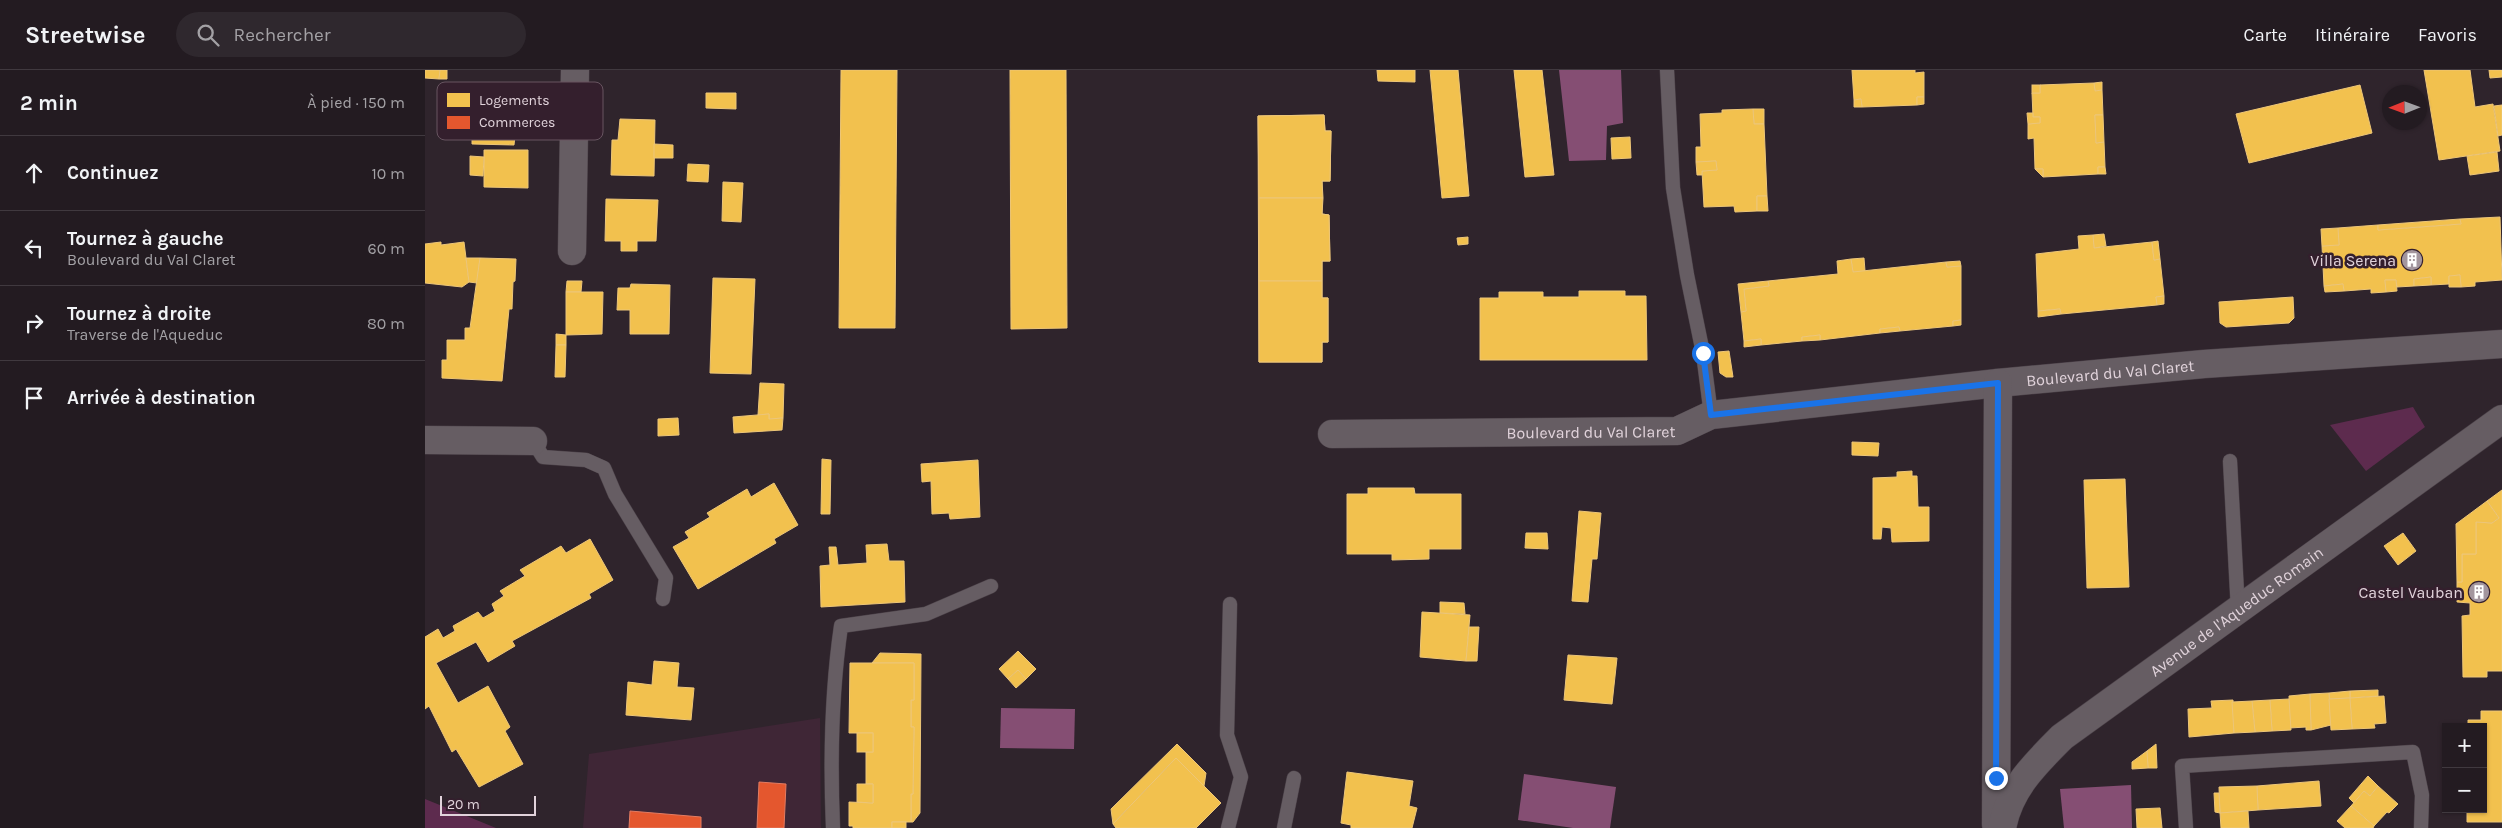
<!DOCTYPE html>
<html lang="fr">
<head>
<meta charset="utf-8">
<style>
  body { margin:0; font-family:Karla,sans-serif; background:#2f282e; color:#f1f3f6 }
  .controls { position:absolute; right:15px; bottom:15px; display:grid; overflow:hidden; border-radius:0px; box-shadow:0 1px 4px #0004 }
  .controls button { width:45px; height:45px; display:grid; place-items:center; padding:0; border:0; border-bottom:1px solid #40393f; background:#231b21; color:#f1f3f6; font:25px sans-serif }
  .compass { position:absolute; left:1957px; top:15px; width:45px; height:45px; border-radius:50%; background:#231b21; box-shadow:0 1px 4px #0004; rotate:269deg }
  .scale { position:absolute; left:15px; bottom:12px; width:96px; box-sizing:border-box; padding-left:5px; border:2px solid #e1d3db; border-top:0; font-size:14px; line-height:18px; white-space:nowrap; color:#e1d3db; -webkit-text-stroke:4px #341f2d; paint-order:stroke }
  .stop { position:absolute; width:15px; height:15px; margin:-11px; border:4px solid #1a73e8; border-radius:50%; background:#fff }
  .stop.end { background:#1a73e8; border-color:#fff; box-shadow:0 1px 5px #0008 }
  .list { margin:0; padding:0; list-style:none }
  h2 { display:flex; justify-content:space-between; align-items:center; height:65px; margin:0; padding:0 20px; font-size:21px }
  h2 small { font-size:16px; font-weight:400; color:#a3a1a5 }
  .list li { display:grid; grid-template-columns:32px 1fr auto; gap:15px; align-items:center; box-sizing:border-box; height:75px; padding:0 20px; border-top:1px solid #40393f }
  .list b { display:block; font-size:19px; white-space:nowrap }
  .list p { margin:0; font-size:16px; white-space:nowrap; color:#a3a1a5 }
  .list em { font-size:16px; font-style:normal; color:#a3a1a5 }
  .icon { flex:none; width:28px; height:28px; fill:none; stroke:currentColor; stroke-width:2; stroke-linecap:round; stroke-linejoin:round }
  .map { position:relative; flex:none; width:2077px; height:758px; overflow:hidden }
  header { display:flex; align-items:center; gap:30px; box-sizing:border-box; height:70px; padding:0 25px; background:#231b21; border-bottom:1px solid #40393f }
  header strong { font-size:24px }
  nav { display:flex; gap:28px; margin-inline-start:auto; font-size:18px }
  .search { width:350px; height:45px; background:#2f282e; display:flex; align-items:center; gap:12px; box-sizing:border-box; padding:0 18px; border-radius:28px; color:#a3a1a5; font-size:19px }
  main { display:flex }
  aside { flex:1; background:#231b21 }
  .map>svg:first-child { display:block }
  .built { fill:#3f2636 }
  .green { fill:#5d2b4e }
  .water { fill:#854e73 }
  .homes { fill:#f2c14e; stroke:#edc678 }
  .shops { fill:#e4572e; stroke:#e37c62 }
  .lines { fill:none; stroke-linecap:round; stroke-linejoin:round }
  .service-casing { stroke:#4b4148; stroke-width:15 }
  .minor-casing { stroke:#4b4148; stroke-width:29 }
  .service { stroke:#665d63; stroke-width:14 }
  .minor { stroke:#665d63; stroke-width:28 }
  .route { stroke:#1a73e8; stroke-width:6 }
  .labels { text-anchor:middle; stroke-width:5; stroke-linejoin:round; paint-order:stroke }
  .poi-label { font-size:16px; fill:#e1d3db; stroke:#341f2d; text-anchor:end }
  .street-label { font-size:16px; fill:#e1d3db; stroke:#341f2d }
  .key { fill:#341f2d; stroke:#685561; stroke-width:1 }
  .key-label { font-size:14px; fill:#e1d3db }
</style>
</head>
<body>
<header>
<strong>Streetwise</strong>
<div class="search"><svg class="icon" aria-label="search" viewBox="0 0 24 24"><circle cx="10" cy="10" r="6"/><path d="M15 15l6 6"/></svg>Rechercher</div>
<nav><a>Carte</a><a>Itinéraire</a><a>Favoris</a></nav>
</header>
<main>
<aside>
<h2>2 min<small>À pied · 150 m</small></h2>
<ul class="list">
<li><svg class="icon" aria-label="ahead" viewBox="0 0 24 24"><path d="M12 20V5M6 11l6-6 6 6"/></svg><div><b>Continuez</b></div><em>10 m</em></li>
<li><svg class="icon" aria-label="left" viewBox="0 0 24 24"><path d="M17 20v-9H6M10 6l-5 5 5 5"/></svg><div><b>Tournez à gauche</b><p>Boulevard du Val Claret</p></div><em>60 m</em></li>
<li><svg class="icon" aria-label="right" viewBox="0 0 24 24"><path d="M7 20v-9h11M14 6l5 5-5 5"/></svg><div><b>Tournez à droite</b><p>Traverse de l'Aqueduc</p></div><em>80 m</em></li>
<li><svg class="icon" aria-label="arrive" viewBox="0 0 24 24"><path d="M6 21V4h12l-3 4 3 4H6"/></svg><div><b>Arrivée à destination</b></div></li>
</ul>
</aside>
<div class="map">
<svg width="2077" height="758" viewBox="0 0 2077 758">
  <rect width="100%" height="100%" fill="#2f242c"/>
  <path class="built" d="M395,648L396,758H158L164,684Z"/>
  <g class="green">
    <path d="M1988,337L2000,357L1941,401L1905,355Z"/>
    <path d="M0,729L71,758H0Z"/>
  </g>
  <g class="water">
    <path d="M1134,0H1196L1198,53L1182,56L1181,90L1144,91Z"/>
    <path d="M576,638L650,639L649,679L575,678Z"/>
    <path d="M1099,704L1191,717L1185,758H1148L1093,750Z"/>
    <path d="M1706,715L1707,758H1639L1635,719Z"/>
  </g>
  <g class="homes">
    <path d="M0,0H15L14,9L0,8Z"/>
    <path d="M15,0H22V9H14Z"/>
    <path d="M416,0H472L470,258H414Z"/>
    <path d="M585,0H641L642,258L586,259Z"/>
    <path d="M952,0H990V12L953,11Z"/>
    <path d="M1005,0H1033L1044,126L1017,128Z"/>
    <path d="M1089,0H1117L1129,105L1100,107Z"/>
    <path d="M1427,0H1490V3L1499,2V27H1492V35L1437,37L1436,29L1429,30Z"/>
    <path d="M1999,0H2045L2050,37L2068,34L2075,81L2014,90Z"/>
    <path d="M2064,0H2077V7L2065,8Z"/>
    <path d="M1677,12V20L1670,21L1669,13Z"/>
    <path d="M1669,13L1670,21L1677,20L1678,45H1670L1671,73L1679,72L1680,97H1673V104L1618,107V99H1610L1609,68L1603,69V54L1615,53V47H1608L1607,23H1615V15Z"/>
    <rect x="1607" y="15" width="8" height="8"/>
    <path d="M1935,15L1947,63L1824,93L1811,44Z"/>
    <path d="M281,23H311V39L281,38Z"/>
    <path d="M1492,27H1499V34L1492,35Z"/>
    <path d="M1436,29L1437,37H1429V30Z"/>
    <path d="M2077,35V65L2073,66L2069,36Z"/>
    <path d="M1328,39H1339V54H1329Z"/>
    <path d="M1328,39L1329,54H1339L1342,126H1332V141L1310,142L1309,136L1279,137L1277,101L1292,100L1291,91L1271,92V77H1276L1275,44L1297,43V40Z"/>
    <path d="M1602,43H1608V47H1615V53L1603,54Z"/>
    <path d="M899,45L900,61H906L905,111H897V144L904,145L905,191H897V228H903V272H897V292H834L833,46Z"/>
    <path d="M899,45L900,61H906L905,111H897L898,128H834L833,46Z"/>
    <path d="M1670,45H1678L1679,72L1671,73Z"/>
    <path d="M195,49L230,50L229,106L186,105L187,70H193Z"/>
    <path d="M47,55L91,56L89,75L47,74Z"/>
    <path d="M1205,67L1206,88L1187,89L1186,68Z"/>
    <path d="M229,74L248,75V88H229Z"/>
    <path d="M59,80H103V118L59,117Z"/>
    <path d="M2072,82L2074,101L2045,105L2042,86Z"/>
    <path d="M45,86L59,87L58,106L45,105Z"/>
    <path d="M1291,91L1292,100L1277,101V105H1272L1271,92Z"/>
    <path d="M263,94L284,95L283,112L262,111Z"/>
    <path d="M1673,97H1680L1681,104H1673Z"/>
    <path d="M1610,99H1618V107Z"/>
    <path d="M298,112L318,113L316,152L297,151Z"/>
    <path d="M1332,126H1342L1343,141H1332Z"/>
    <path d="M834,128H898L897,144L904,145L905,191H897V211H834Z"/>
    <path d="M181,129L233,130L231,171H212V181H196V171H180Z"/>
    <path d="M2075,147L2077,210L2050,212V216L2036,217L2035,205L2024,206V214L2006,215V207L1989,209V216L1972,217L1971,210H1960L1961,222L1946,223V219L1919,221L1918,214L1899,216L1897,176L1914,175L1913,158L1953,155V160L2036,154L2035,149Z"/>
    <path d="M2035,149L2036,154L1953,160V155Z"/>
    <path d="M1913,158L1914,175L1897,176L1896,159Z"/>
    <path d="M1679,164L1681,176L1669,178L1668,165Z"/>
    <path d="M1668,165L1669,178L1727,172L1729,190L1735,189L1739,226L1731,227L1732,235L1636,244L1635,239L1613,241L1611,184L1654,179L1653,166Z"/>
    <path d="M1043,167V174L1033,175L1032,168Z"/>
    <path d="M1733,171L1735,189L1729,190L1727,172Z"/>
    <path d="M16,172V175L39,172L44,212L37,217L0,213V174Z"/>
    <path d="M41,188H55L52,213L44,212Z"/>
    <path d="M55,188L91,189L90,211L88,212L87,239H84L77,311L17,308V290H22V270H40V258H45Z"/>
    <path d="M1439,188L1440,201L1428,202L1426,189Z"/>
    <path d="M1426,189L1428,202L1521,192L1522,197L1536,196V250L1528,251V256L1475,261L1474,257L1455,259V263L1395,270V265L1377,267V271L1336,275V269L1319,271L1316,242L1321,241L1319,219L1344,216L1343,211L1413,204L1412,191Z"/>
    <path d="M1535,191L1536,196L1522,197L1521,192Z"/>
    <path d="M2035,205L2036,217H2024V206Z"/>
    <path d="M2006,207V215L1989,216V209Z"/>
    <path d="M288,208L330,209L326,304L285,303Z"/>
    <path d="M1960,210H1971L1972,221L1961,222Z"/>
    <path d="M142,211H157L156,222H141Z"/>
    <path d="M834,211H897V228H903V272H897V292H834Z"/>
    <path d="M1343,211L1344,216L1319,219L1321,241L1316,242L1313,214Z"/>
    <path d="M206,214L245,215L244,264H205V240H192L193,218H205Z"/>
    <path d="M1918,214L1919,221L1900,222L1899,216Z"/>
    <path d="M1154,221H1200V226H1221L1222,290H1055V228H1074V222H1118V227H1154Z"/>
    <path d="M141,222H178L177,264L141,265Z"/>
    <path d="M1739,226V234L1732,235L1731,227Z"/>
    <path d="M1868,227L1869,248L1864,253L1801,257L1795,253L1794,232Z"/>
    <path d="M1635,239L1636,244L1613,247V241Z"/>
    <path d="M1536,250V255L1528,256V251Z"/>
    <path d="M1474,257L1475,261L1455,263V259Z"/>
    <path d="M131,264L141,265V275H131Z"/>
    <path d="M1395,265V270L1377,271V267Z"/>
    <path d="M1336,269V275L1319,277V271Z"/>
    <path d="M131,275H141L140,307H130Z"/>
    <path d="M1304,281L1308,307H1301L1295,303L1293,282Z"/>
    <path d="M335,313L359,314L358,348L344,349V344L333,345Z"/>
    <path d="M344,344V349L358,348L357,360L309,363L308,347Z"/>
    <path d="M253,348L254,365L233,366V349Z"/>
    <path d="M1427,372L1454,373L1453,386L1427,385Z"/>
    <path d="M397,389L406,390L405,444H396Z"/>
    <path d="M553,390L555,447L525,449L524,443L507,444L506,411L497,412L496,394Z"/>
    <path d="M1487,401V406H1492L1493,437H1504V471L1467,472L1466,458L1457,457L1456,469H1448V408L1472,407V402Z"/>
    <path d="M1700,409L1704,517L1662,518L1659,410Z"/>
    <path d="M349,413L373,455L349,469L351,473L273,519L248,477L264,468L260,462L285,447L282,443L322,419L326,427Z"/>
    <path d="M943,418H989L990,424H1036V479H1004V489L967,490V484H922V424H943Z"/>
    <path d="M2077,420V601H2062V607H2038L2037,546L2045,545V533L2032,532V512H2037V484H2051V452L2067,453L2074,448L2062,431Z"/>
    <path d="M2062,431L2074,448L2067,453L2051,452V484H2037V512H2032L2031,454Z"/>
    <path d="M1154,441L1176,443L1172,489H1167L1163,532L1147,531Z"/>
    <path d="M1101,463H1122L1123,479L1100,478Z"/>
    <path d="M1978,463L1991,481L1973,495L1959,476Z"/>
    <path d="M165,469L188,510L164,524L166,528L87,571L90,576L63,592L51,572L11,593L33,633L63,616L85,657L80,661L98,694L54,717L31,679L27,682L4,636L0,639V567L13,559L18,568L30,561L28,556L53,542L58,548L70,541L67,534L79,526L75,521L100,506L95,500L136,476L141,483Z"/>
    <path d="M462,474L464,491H479L480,532L396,537L395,496L405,495L404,477H411L413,495L442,493L441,475Z"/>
    <path d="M1015,532L1039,533L1040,544L1015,543Z"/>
    <path d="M997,542L1045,545L1041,591L995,587Z"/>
    <path d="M1044,557H1054L1052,591H1041Z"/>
    <path d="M593,581L611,599L601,609L593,600L583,609L574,599Z"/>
    <path d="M455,583L496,584L495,743L488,752H486V724H488L489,657H486V630H489V593H447Z"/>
    <path d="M1143,585L1192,588L1187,634L1139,630Z"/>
    <path d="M229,591L254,593L252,617L269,618L266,650L201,645L203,612L227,615Z"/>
    <path d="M425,593H489V630H486V657H489L488,724H486V752H467V758H428V756H424V732L448,733V714H441V682H448V663H424Z"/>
    <path d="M593,600L601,609L591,618L583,609Z"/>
    <path d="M1953,620V626L1925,628V621Z"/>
    <path d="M1925,621V628L1904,629V623Z"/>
    <path d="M1904,623L1906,655L1886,660L1885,624Z"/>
    <path d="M1885,624L1886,660H1881V657L1865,658L1864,626Z"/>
    <path d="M1959,626L1961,653L1949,654L1950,658L1927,659L1925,628Z"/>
    <path d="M1925,628L1927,659L1906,660L1904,629Z"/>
    <path d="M1864,629L1866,660L1847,661L1845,630Z"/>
    <path d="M1808,630L1809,663L1764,667L1763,639L1787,638L1786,631Z"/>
    <path d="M1845,630L1847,661L1830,662L1827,631Z"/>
    <path d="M1827,631L1830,662L1809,663L1807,632Z"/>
    <path d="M2056,641H2077V752H2042V739H2058V657H2043V650H2056Z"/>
    <rect x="432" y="663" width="16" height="19"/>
    <path d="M752,674L781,703L779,716L751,688L688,754L686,739Z"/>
    <path d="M1731,674L1732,698H1723L1722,681Z"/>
    <path d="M1722,681L1723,698L1707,699V692Z"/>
    <path d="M751,688L796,733L771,758H691L688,754Z"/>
    <path d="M922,702L988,711L984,736L992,738L987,758H926V755L916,753Z"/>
    <path d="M1943,706L1953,716L1945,726L1939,721L1929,733L1924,728Z"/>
    <path d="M1894,711L1896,736L1833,740L1832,716Z"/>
    <path d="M432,714H448V733L432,732Z"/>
    <path d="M1832,716L1833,740L1795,743L1794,717Z"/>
    <path d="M1953,716L1973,734L1964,743L1962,742L1949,756L1926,736L1939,721L1945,726Z"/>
    <path d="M1789,723H1794L1795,743L1790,742Z"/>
    <path d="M1926,736L1949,756L1948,758H1920L1912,751Z"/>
    <path d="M1735,738L1737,758H1712L1711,739Z"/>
    <path d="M1823,741L1824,758H1796L1795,743Z"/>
    <rect x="467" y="752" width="14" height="6"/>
  </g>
  <g class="shops">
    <path d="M334,712L361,714L359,758H332Z"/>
    <path d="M205,741L276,747V758H204Z"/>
  </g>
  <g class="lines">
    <g class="service-casing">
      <g id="service">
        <path d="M1242,0L1248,118L1262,205L1278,283L1286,345"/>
        <path d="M108,371L118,387L161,390L179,398L190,424L241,508L238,529"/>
        <path d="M1805,391L1813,541"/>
        <path d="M408,758C405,688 406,625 416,556L501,544L566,516"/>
        <path d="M803,758L816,707L802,665L805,534"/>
        <path d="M859,758L869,708"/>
        <path d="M1761,758L1757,696L1988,682L1997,725L1996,758"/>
      </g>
    </g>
    <g class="minor-casing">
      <g id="minor">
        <path d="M147,181L150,0"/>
        <path id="s1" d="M907,364L1252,361L1286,345L1573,313L1779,294L2077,274"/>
        <path d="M0,370L108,371"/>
        <path d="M1571,754L1573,313"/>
        <path id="s2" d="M1577,758C1584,719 1610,694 1637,667L2077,349"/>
      </g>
    </g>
    <use href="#service" class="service"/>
    <use href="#minor" class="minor"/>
  </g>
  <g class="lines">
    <path class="route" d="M1278,283L1286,345L1573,313L1571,708"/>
  </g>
  <defs>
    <g id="building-disc" transform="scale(1.125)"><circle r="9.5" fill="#a3969e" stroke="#341f2d"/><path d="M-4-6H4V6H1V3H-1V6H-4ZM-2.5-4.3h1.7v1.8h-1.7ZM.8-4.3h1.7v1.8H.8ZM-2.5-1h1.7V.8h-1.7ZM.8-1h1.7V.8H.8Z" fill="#fff"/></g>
  </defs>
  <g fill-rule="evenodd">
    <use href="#building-disc" x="1987" y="190"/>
    <use href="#building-disc" x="2054" y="522"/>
  </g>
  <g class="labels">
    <g class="poi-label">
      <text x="1971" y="196">Villa Serena</text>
      <text x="2038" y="528">Castel Vauban</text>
    </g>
    <g class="street-label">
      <text dy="6" stroke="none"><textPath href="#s1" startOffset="784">Boulevard du Val Claret</textPath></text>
      <text dy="6" stroke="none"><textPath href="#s1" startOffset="259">Boulevard du Val Claret</textPath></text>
      <text dy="6" stroke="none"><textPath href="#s2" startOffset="326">Avenue de l'Aqueduc Romain</textPath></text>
    </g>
  </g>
  <rect x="12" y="12" width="166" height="58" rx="8" class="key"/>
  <rect x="22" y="23" width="23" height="14" fill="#f2c14e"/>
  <rect x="22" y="46" width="23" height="13" fill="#e4572e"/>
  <g class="key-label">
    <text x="54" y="35">Logements</text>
    <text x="54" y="57">Commerces</text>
  </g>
</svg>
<div class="controls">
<button>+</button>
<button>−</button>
</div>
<svg class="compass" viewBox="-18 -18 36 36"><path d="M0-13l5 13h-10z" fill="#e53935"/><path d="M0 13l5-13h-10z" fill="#a3a1a5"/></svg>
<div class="scale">20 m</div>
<div class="stop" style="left:1278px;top:283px"></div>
<div class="stop end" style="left:1571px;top:708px"></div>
</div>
</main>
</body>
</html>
